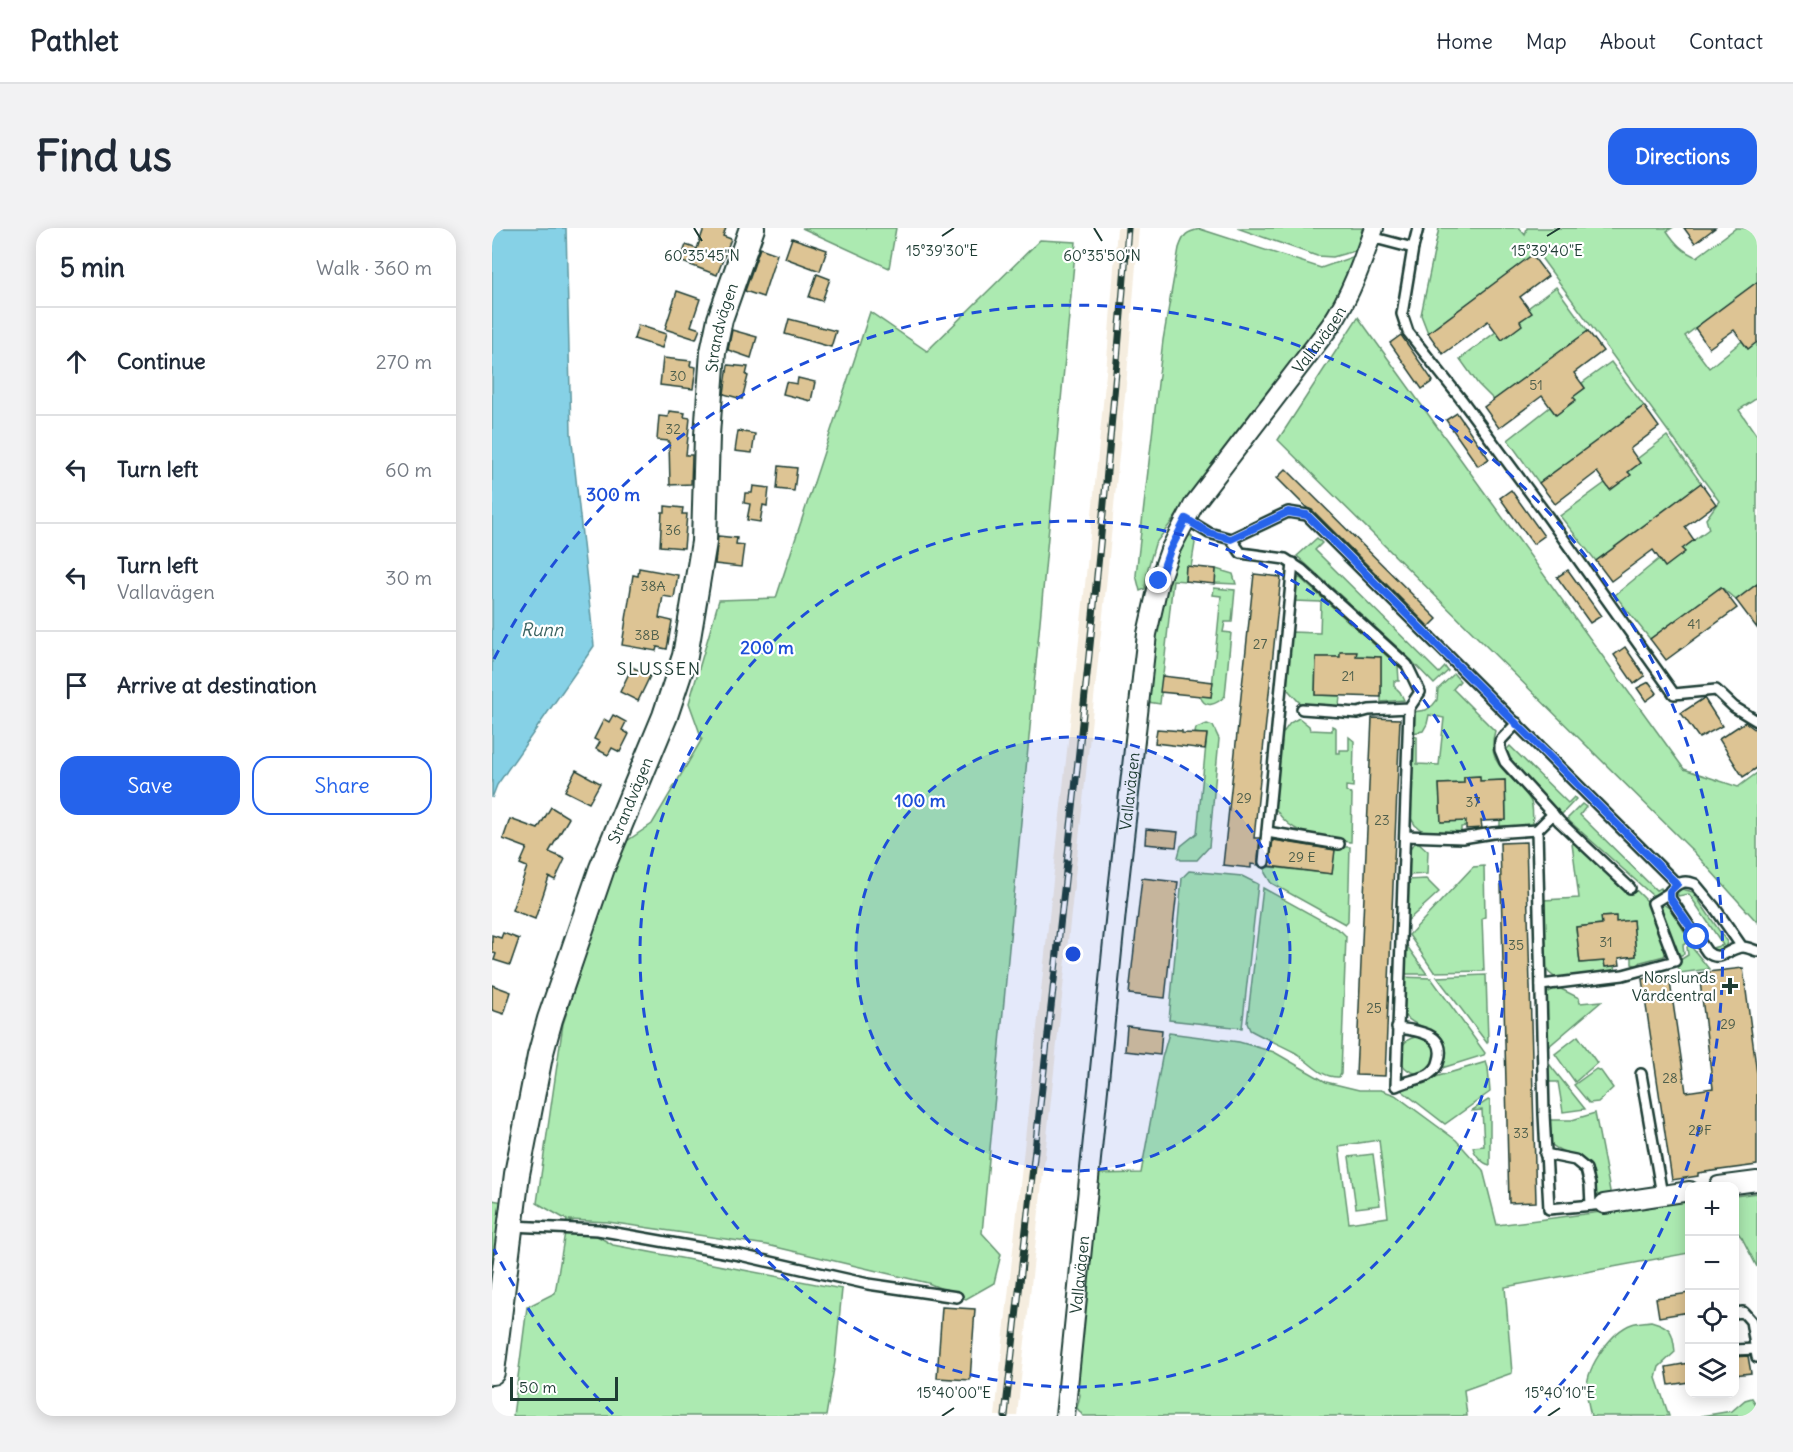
<!DOCTYPE html>
<html lang="en">
<head>
<meta charset="utf-8">
<style>
  body { margin:0; font-family:Delius,sans-serif; background:#f2f2f3; color:#1f2937 }
  .controls { position:absolute; right:18px; bottom:18px; display:grid; overflow:hidden; border-radius:12px; box-shadow:0 3px 15px #0003 }
  .controls button { width:54px; height:54px; display:grid; place-items:center; padding:0; border:0; border-bottom:2px solid #e0e1e3; background:#fff; color:#1f2937; font:30px sans-serif }
  .scale { position:absolute; left:18px; bottom:15px; width:108px; box-sizing:border-box; padding-left:6px; border:3px solid #1f3d34; border-top:0; font-size:16px; line-height:21px; white-space:nowrap; color:#1f3d34; -webkit-text-stroke:4px #fff; paint-order:stroke }
  .stop { position:absolute; width:18px; height:18px; margin:-14px; border:4px solid #2563eb; border-radius:50%; background:#fff }
  .stop.end { background:#2563eb; border-color:#fff; box-shadow:0 2px 6px #0008 }
  .list { margin:0; padding:0; list-style:none }
  h2 { display:flex; justify-content:space-between; align-items:center; height:78px; margin:0; padding:0 24px; font-size:26px }
  h2 small { font-size:20px; font-weight:400; color:#747a83 }
  .list li { display:grid; grid-template-columns:39px 1fr auto; gap:18px; align-items:center; box-sizing:border-box; height:108px; padding:0 24px; border-top:2px solid #e0e1e3 }
  .list b { display:block; font-size:22px; white-space:nowrap }
  .list p { margin:0; font-size:20px; white-space:nowrap; color:#747a83 }
  .list em { font-size:20px; font-style:normal; color:#747a83 }
  .actions { display:flex; gap:12px; padding:18px 24px }
  .actions a { flex:1; padding:14px 0; border:2px solid #2563eb; border-radius:18px; text-align:center; font-size:21px; color:#2563eb }
  .actions .main { background:#2563eb; color:#fff }
  .icon { flex:none; width:33px; height:33px; fill:none; stroke:currentColor; stroke-width:2; stroke-linecap:round; stroke-linejoin:round }
  .map { position:relative; flex:none; width:1265px; height:1188px; overflow:hidden; border-radius:18px }
  header { display:flex; align-items:center; gap:36px; box-sizing:border-box; height:84px; padding:0 30px; background:#fff; border-bottom:2px solid #e0e1e3 }
  header strong { font-size:28px }
  nav { display:flex; gap:33px; margin-inline-start:auto; font-size:21px }
  .intro { display:flex; align-items:center; justify-content:space-between; box-sizing:border-box; height:144px; padding:0 36px }
  h1 { margin:0; font-size:42px }
  .button { padding:15px 27px; border-radius:18px; background:#2563eb; color:#fff; font-size:21px; font-weight:700 }
  main { display:flex; gap:36px; padding:0 36px }
  aside { flex:1; background:#fff; border-radius:18px; box-shadow:0 3px 15px #0003 }
  .map>svg:first-child { display:block }
  .built { fill:#f5eddf }
  .green { fill:#aceab1; stroke:#669472; stroke-width:1.5; fill-rule:evenodd }
  .water { fill:#86d1e6; stroke:#5d969f; stroke-width:1.5 }
  .building { fill:#ddc494; stroke:#1f3d34; stroke-width:1.5 }
  .lines { fill:none; stroke-linecap:round; stroke-linejoin:round }
  .lane-casing { stroke:#1f3d34; stroke-width:14 }
  .street-casing { stroke:#1f3d34; stroke-width:22 }
  .secondary-casing { stroke:#1f3d34; stroke-width:28 }
  .lane { stroke:#fff; stroke-width:9 }
  .street { stroke:#fff; stroke-width:18 }
  .secondary { stroke:#fff; stroke-width:24 }
  .rail-casing { stroke:#1f3d34; stroke-width:7 }
  .rail { stroke:#fff; stroke-width:4.5; stroke-dasharray:14; stroke-linecap:butt }
  .route { stroke:#2563eb; stroke-width:8 }
  .ticks { fill:none; stroke:#1f3d34; stroke-width:2 }
  .ring { fill:none; stroke:#1d4ed8; stroke-width:3; stroke-dasharray:10 8 }
  .poi-dot { fill:#1f3d34; stroke:#fff; stroke-width:2 }
  .labels { text-anchor:middle; stroke-width:4.5; stroke-linejoin:round; paint-order:stroke }
  .number-label { font-size:14px; fill:#4e5f4c }
  .street-label { font-size:16px; fill:#1f3d34; stroke:#fff }
  .poi-label { font-size:16px; fill:#1f3d34; stroke:#fff; text-anchor:end }
  .water-label { font-size:18px; font-style:italic; fill:#396260; stroke:#fff }
  .neighbourhood-label { font-size:18px; letter-spacing:1.5px; fill:#1f3d34; stroke:#fff }
  .ticks-label { font-size:15px; text-anchor:middle; fill:#1f3d34; stroke:#fff; stroke-width:4.5; stroke-linejoin:round; paint-order:stroke }
  .centre { fill:#1d4ed8; stroke:#fff; stroke-width:3 }
  .ring-label { font-size:18px; text-anchor:middle; font-weight:bold; fill:#1d4ed8; stroke:#fff; stroke-width:4.5; stroke-linejoin:round; paint-order:stroke }
</style>
</head>
<body>
<header>
<strong>Pathlet</strong>
<nav><a>Home</a><a>Map</a><a>About</a><a>Contact</a></nav>
</header>
<div class="intro"><h1>Find us</h1><a class="button">Directions</a></div>
<main>
<aside>
<h2>5 min<small>Walk · 360 m</small></h2>
<ul class="list">
<li><svg class="icon" aria-label="ahead" viewBox="0 0 24 24"><path d="M12 20V5M6 11l6-6 6 6"/></svg><div><b>Continue</b></div><em>270 m</em></li>
<li><svg class="icon" aria-label="left" viewBox="0 0 24 24"><path d="M17 20v-9H6M10 6l-5 5 5 5"/></svg><div><b>Turn left</b></div><em>60 m</em></li>
<li><svg class="icon" aria-label="left" viewBox="0 0 24 24"><path d="M17 20v-9H6M10 6l-5 5 5 5"/></svg><div><b>Turn left</b><p>Vallavägen</p></div><em>30 m</em></li>
<li><svg class="icon" aria-label="arrive" viewBox="0 0 24 24"><path d="M6 21V4h12l-3 4 3 4H6"/></svg><div><b>Arrive at destination</b></div></li>
</ul>
<div class="actions"><a class="main">Save</a><a>Share</a></div>
</aside>
<div class="map">
<svg width="1265" height="1188" viewBox="0 0 1265 1188">
  <rect width="100%" height="100%" fill="#fff"/>
  <filter id="ink" filterUnits="userSpaceOnUse"><feTurbulence type="fractalNoise" baseFrequency=".0167" numOctaves="2"/><feDisplacementMap in="SourceGraphic" scale="12" xChannelSelector="R" yChannelSelector="G"/><feConvolveMatrix kernelMatrix="1 2 1 2 8 2 1 2 1" color-interpolation-filters="sRGB"/></filter>
  <g filter="url(#ink)">
    <path class="built" d="M625,0H647L635,147L614,359L525,1188H503L593,357L614,145Z"/>
    <g class="green">
      <path d="M310,0H404L397,40Z"/>
      <path d="M745,0H870L866,22L841,29L825,28Z"/>
      <path d="M947,0H1027L1033,7L1035,0H1180L1175,3C1183,15 1191,24 1205,29L1244,0H1265V54L1193,108L1217,140L1250,113L1256,121L1265,114V170L1247,182L1265,208V356L1244,372L1229,359L1158,411L1123,367L1167,331L1173,339L1192,324L1190,321L1217,301L1214,291L1227,273L1045,24L936,105L929,87Z"/>
      <path d="M708,1L829,40L863,28L851,58L827,97L663,316L656,340L653,361L648,363L644,347L671,112L687,20C692,6 694,4 708,1Z"/>
      <path d="M548,12L584,14L490,1005L509,1026L502,1055L474,1071L436,1055L275,1017L116,994L77,992L121,1017L350,1061L343,1134L334,1188H21L35,1079L63,1065L75,992L45,975L71,796L129,617L160,596L210,511L197,475L227,372L284,370L378,84L435,123Z"/>
      <path d="M1064,59L1096,103L1002,172L986,156L968,131L1004,104L1028,93L1039,85L1036,80Z"/>
      <path d="M866,89L1192,541L1246,559L1265,545V694L1201,623L786,212Z"/>
      <path d="M1119,134L1152,178L1047,255L1016,212L1058,179L1064,187L1083,172L1081,169L1093,160L1090,155Z"/>
      <path d="M1175,208L1209,255L1104,333L1068,288L1113,255L1119,262L1138,247L1136,244L1148,235L1145,231Z"/>
      <path d="M699,307L703,315L699,339H694L693,353L681,352L668,476L656,474C661,417 668,361 695,310Z"/>
      <path d="M825,310L830,315L823,322L947,445L953,439L956,443L942,456L915,428L805,328Z"/>
      <path d="M724,341L741,346L744,356L723,355Z"/>
      <path d="M806,350H808L906,438L907,453H902V458L908,464L912,472L889,474V429L864,428V424H849L848,429H824L823,467L848,468L847,478L812,476L807,474L797,463L794,457L799,404L828,405L829,374L802,373Z"/>
      <path d="M722,360L743,362L740,394H733L731,404L739,405L733,468C725,476 713,482 708,468L719,469L729,368L721,367Z"/>
      <path d="M962,446L968,453L961,461L1003,503C992,539 1023,547 1038,572C1042,578 1040,589 1041,596L1008,600V592L1014,591L1013,552L988,553L987,548L972,549V555L947,556L949,594L973,593L974,598L969,599V606L933,605L923,597L917,587L920,508L925,509V536L947,537L952,490L937,487L935,496L931,503L920,505L921,484L934,482L941,477L945,472L946,461Z"/>
      <path d="M807,490L817,498L818,502L840,503V498L844,500V525H848V522H857V509L862,513L861,559L854,558V563L860,567L859,614C828,611 793,606 781,575L788,509L798,495Z"/>
      <path d="M715,496L721,498L727,511L717,619L705,632H689L686,629L689,618L705,605L715,507L703,505L704,500Z"/>
      <path d="M1018,518L1076,575L1082,569L1084,571L1070,586C1055,573 1016,540 1014,522Z"/>
      <path d="M1090,576L1094,579L1088,587L1164,662L1169,660L1170,664L1165,667H1160L1075,591Z"/>
      <path d="M926,614L936,623L935,646L917,647L914,646C915,634 913,618 926,614Z"/>
      <path d="M1080,615L1085,617L1133,664L1145,663L1157,675L1175,723L1172,728L1149,734L1145,738L1140,736V729L1144,728L1141,692L1124,694L1123,688L1110,689V696L1084,699L1088,735L1112,733L1113,739L1123,738L1124,744L1067,751C1059,748 1055,744 1051,735V672L1087,670Z"/>
      <path d="M843,619H858L856,693L853,696L779,655L773,645V640L778,639L840,646Z"/>
      <path d="M992,638L993,689L990,690L992,743L942,744L917,707L981,639Z"/>
      <path d="M697,643L750,648L766,656L750,800L677,792L690,650Z"/>
      <path d="M934,651L947,664L913,695L915,652Z"/>
      <path d="M771,660L849,703L854,708L849,846L847,849C828,850 816,832 802,824C787,816 772,810 758,802L755,795Z"/>
      <path d="M1190,661L1201,664L1235,714L1233,720L1226,723L1220,720L1231,717L1197,666L1186,668L1185,664Z"/>
      <path d="M1171,676L1180,682L1198,713L1191,717L1192,726L1186,728L1168,683Z"/>
      <path d="M910,711L935,746H911Z"/>
      <path d="M1198,717L1217,741L1188,745L1185,734L1196,727L1195,719Z"/>
      <path d="M994,747L996,813L995,815L945,749Z"/>
      <path d="M909,749L939,750L993,825L992,827L950,840C966,795 927,807 910,785Z"/>
      <path d="M1065,759L1087,770L1088,775L1110,773L1056,819L1052,767Z"/>
      <path d="M677,805L747,814L782,824L834,854L867,862H889L903,867L964,912L991,942L1005,997L1197,973V1025L1013,1059L1020,1145L972,1162L975,1188H591L585,1180L588,1167L582,1146L604,946L649,945L670,830ZM887,912L896,989L857,995L847,918Z"/>
      <path d="M1086,808L1105,835L1083,854L1063,826Z"/>
      <circle cx="926" cy="827" r="18"/>
      <path d="M994,834L996,840L998,864L953,896L909,862L913,858Z"/>
      <path d="M1058,837L1061,841L1093,881L1071,884L1066,854H1054L1055,838Z"/>
      <path d="M1104,841L1109,843L1121,860L1106,874L1097,875L1082,857Z"/>
      <path d="M996,872L998,873V937C991,936 982,926 981,919L992,918L990,882L979,883Z"/>
      <path d="M1103,885L1118,963L1115,972L1103,971C1101,962 1103,951 1099,943C1091,928 1059,922 1056,912C1055,906 1056,898 1056,892H1080Z"/>
      <path d="M881,926L888,977L864,980L857,929Z"/>
      <path d="M1265,965V1039L1250,1010L1243,1001V968Z"/>
      <path d="M0,972L12,974L0,1078Z"/>
      <path d="M1159,1093C1180,1099 1181,1104 1183,1124L1167,1139L1164,1150L1177,1188H1099C1097,1179 1094,1169 1095,1160C1095,1138 1120,1103 1140,1096C1146,1094 1153,1094 1159,1093Z"/>
      <path d="M1260,1170L1265,1178V1188H1209L1240,1183L1253,1172Z"/>
    </g>
    <path class="water" d="M0,0H74L79,205L102,418L5,557L0,570Z"/>
    <g class="building">
      <path d="M212,0H234L231,8L239,11L225,47L188,33L194,17L205,21Z"/>
      <path d="M1192,0H1223L1203,15Z"/>
      <path d="M300,10L335,22L328,43L293,30Z"/>
      <path d="M268,20L285,26L271,69L253,63Z"/>
      <path d="M1040,27L1056,48L1028,69L1040,85L1028,93L1030,97L1010,112L996,93L951,126L936,105Z"/>
      <path d="M325,46L338,51L330,73L317,69Z"/>
      <path d="M1265,54V114L1256,121L1242,102L1217,120L1203,100Z"/>
      <path d="M185,63L208,71L199,98L208,101L204,111L173,101Z"/>
      <path d="M297,91L344,103L339,119L293,106Z"/>
      <path d="M146,97L174,106L170,120L142,111Z"/>
      <path d="M240,102L265,109L259,130L236,122Z"/>
      <path d="M1096,103L1111,123L1082,145L1093,160L1081,169L1084,172L1064,187L1050,168L1007,200L992,179Z"/>
      <path d="M909,107L941,153L930,161L898,115Z"/>
      <path d="M171,130L199,133L198,138L204,139L201,161L168,157Z"/>
      <path d="M236,137L256,139L254,147L256,148L250,171L232,166Z"/>
      <path d="M306,150L323,154L319,173L291,166L294,154L305,156Z"/>
      <path d="M1152,178L1167,199L1138,221L1148,235L1136,244L1139,247L1118,262L1105,244L1063,276L1047,255Z"/>
      <path d="M177,183L193,185L192,189L198,190L194,227H200L199,256L178,257L177,213L165,212L167,188L176,189Z"/>
      <path d="M965,185L997,231L986,238L954,192Z"/>
      <path d="M246,203L263,206L260,225L243,223Z"/>
      <path d="M287,238L305,240L302,263L285,261Z"/>
      <path d="M794,241L945,391L937,399L820,282L815,280L785,250Z"/>
      <path d="M1209,255L1224,276L1193,299L1202,312L1190,321L1193,324L1173,339L1161,322L1119,353L1104,333Z"/>
      <path d="M261,258L277,260L275,278L271,277L268,294L255,292L258,276L252,275L253,265H260Z"/>
      <path d="M1019,262L1052,308L1041,316L1008,270Z"/>
      <path d="M173,278L191,280L190,286H195L192,320L168,318L170,284H173Z"/>
      <path d="M226,308L245,310L244,316L252,317L249,339L223,336Z"/>
      <path d="M694,338L724,341L723,356L693,353Z"/>
      <path d="M147,340L186,347L182,370L171,368L167,390L180,393L175,421L165,419L164,423L130,417L141,347L146,348Z"/>
      <path d="M1076,342L1109,388L1098,395L1065,349Z"/>
      <path d="M762,346L789,349L762,610H768L766,637L759,636V640L731,637Z"/>
      <path d="M1265,356V400L1244,372Z"/>
      <path d="M1229,359L1245,380L1174,432L1158,411Z"/>
      <path d="M1133,419L1153,448L1142,456L1122,427Z"/>
      <path d="M848,424H865L864,428L889,429V469L823,467L824,429H848Z"/>
      <path d="M140,439L158,448L146,473L128,464Z"/>
      <path d="M670,448L721,454L719,469L668,464Z"/>
      <path d="M1157,454L1165,465L1154,473L1145,460Z"/>
      <path d="M1212,470L1230,498L1207,510L1189,485Z"/>
      <path d="M121,487L134,494L130,502L137,506L128,524L120,520L116,527L104,521L108,514L102,511L112,491L117,494Z"/>
      <path d="M880,490L908,491L893,848L864,847Z"/>
      <path d="M1253,494L1265,503V540L1251,549L1227,511Z"/>
      <path d="M665,501L690,503V505L715,506L713,521L663,515Z"/>
      <path d="M84,542L108,555L97,575L73,563Z"/>
      <path d="M988,548V553L1013,552L1014,592L989,593L990,600L974,601V593L949,594L947,556L972,555V549Z"/>
      <path d="M59,579L77,590L57,624L73,631L63,652L57,649L43,691L20,682L35,639L28,636L35,620L11,611L18,591L46,601Z"/>
      <path d="M654,601L686,604L684,619L653,616Z"/>
      <path d="M781,612L843,622L840,646L777,638Z"/>
      <path d="M1034,614L1044,974L1017,975L1008,615Z"/>
      <path d="M650,650L686,654L673,770L637,766Z"/>
      <path d="M1124,688V694L1141,692L1144,728L1127,730L1128,737L1113,739L1112,733L1088,735L1084,699L1110,696L1109,689Z"/>
      <path d="M11,705L27,711L18,737L2,732L4,726L0,724V707L9,710Z"/>
      <path d="M1251,740L1265,846V937L1206,945V948L1180,952L1150,751L1177,747L1194,864L1221,860L1207,745Z"/>
      <path d="M0,757L19,764L12,786L0,782Z"/>
      <path d="M635,798L670,802L668,827L633,823Z"/>
      <path d="M1197,1065V1084L1167,1089L1164,1070Z"/>
      <path d="M450,1079L483,1081L478,1152L445,1150Z"/>
      <path d="M1256,1128L1259,1145L1242,1147V1129Z"/>
      <path d="M1197,1135V1154L1177,1157L1174,1139Z"/>
    </g>
    <g class="lines">
      <g class="lane-casing">
        <g id="lane">
          <path d="M879,9L921,20L910,86L916,104L969,171L1056,289L1182,466L1224,462L1242,479L1265,493"/>
          <path d="M921,20L926,0"/>
          <path d="M694,291L717,305L739,311L796,284L815,287L1185,656"/>
          <path d="M739,311L749,325L793,331L810,342L915,437L928,464L917,480L877,482L866,485L810,481"/>
          <path d="M1025,495L1008,513V522L1013,534L1068,594L1138,660"/>
          <path d="M1045,602L1052,886L1057,981L1112,976"/>
          <path d="M775,604L847,616"/>
          <path d="M913,608L970,610L1001,605L1045,602L1061,586"/>
          <path d="M772,634L801,335"/>
          <path d="M1250,719L1223,680L1203,656C1192,652 1186,654 1178,663V670L1215,724C1229,736 1236,719 1251,719C1255,719 1261,722 1265,723"/>
          <path d="M1049,757L1131,747L1183,733L1161,675L1177,665"/>
          <path d="M905,800C923,802 955,805 947,832C946,838 941,844 936,847C926,852 914,853 904,858L917,480"/>
          <path d="M1149,846L1170,967"/>
          <path d="M1053,926L1083,932L1094,941L1098,957L1099,977"/>
          <path d="M19,998L106,1002L248,1027L376,1056L465,1069"/>
          <path d="M1242,1085L1251,1084L1259,1093L1265,1129"/>
          <path d="M1242,1122L1264,1121"/>
        </g>
      </g>
      <g class="street-casing">
        <g id="street">
          <path d="M1227,958L1265,953"/>
          <path d="M1112,976L1198,963"/>
          <path id="s1" d="M573,1188L627,654L655,406L667,353L678,322L702,276L839,97C859,66 870,35 882,0"/>
        </g>
      </g>
      <g class="secondary-casing">
        <g id="secondary">
          <path id="s2" d="M0,1144L25,946L48,828L58,791L110,640L173,488L193,428L212,314L215,207L221,124L228,91L260,0"/>
        </g>
      </g>
      <use href="#lane" class="lane"/>
      <use href="#street" class="street"/>
      <use href="#secondary" class="secondary"/>
      <g class="rail-casing">
        <path id="rail" d="M513,1188C557,793 605,397 636,0"/>
      </g>
      <use href="#rail" class="rail"/>
    </g>
  </g>
  <g class="lines" filter="url(#ink)">
    <path class="route" d="M667,353L678,322L694,291L717,305L739,311L796,284L815,287L1185,656L1178,663V670L1205,709"/>
  </g>
  <path class="ticks" d="M202,0L210,13M602,0L610,13M450,8L462,0M1055,8L1068,0M450,1188L462,1180M1056,1188L1068,1180"/>
  <circle cx="581" cy="726" r="217" fill="#1d4ed8" fill-opacity=".12"/>
  <g class="ring">
    <circle cx="581" cy="726" r="217"/>
    <circle cx="581" cy="726" r="433"/>
    <path d="M121 1186A650 650 0 0 1 2 1021M2 431A650 650 0 1 1 1041 1186"/>
  </g>
  <path class="poi-dot" d="M1235 749h6v6h6v6h-6v6h-6v-6h-6v-6h6z"/>
  <g class="labels">
    <g class="number-label">
      <text x="186" y="153">30</text>
      <text x="1044" y="162">51</text>
      <text x="181" y="206">32</text>
      <text x="181" y="307">36</text>
      <text x="161" y="363">38A</text>
      <text x="1202" y="401">41</text>
      <text x="155" y="412">38B</text>
      <text x="768" y="421">27</text>
      <text x="856" y="453">21</text>
      <text x="752" y="575">29</text>
      <text x="981" y="579">37</text>
      <text x="890" y="597">23</text>
      <text x="810" y="634">29 E</text>
      <text x="1114" y="719">31</text>
      <text x="1024" y="722">35</text>
      <text x="882" y="785">25</text>
      <text x="1236" y="801">29</text>
      <text x="1178" y="855">28</text>
      <text x="1208" y="907">29F</text>
      <text x="1029" y="910">33</text>
    </g>
    <g class="street-label">
      <text dy="6" stroke="none"><textPath href="#s2" startOffset="1077">Strandvägen</textPath></text>
      <text dy="6" stroke="none"><textPath href="#s1" startOffset="1132">Vallavägen</textPath></text>
      <text dy="6" stroke="none"><textPath href="#s1" startOffset="628">Vallavägen</textPath></text>
      <text dy="6" stroke="none"><textPath href="#s2" startOffset="591">Strandvägen</textPath></text>
      <text dy="6" stroke="none"><textPath href="#s1" startOffset="142">Vallavägen</textPath></text>
    </g>
    <g class="poi-label">
      <text x="1224" y="755">Norslunds<tspan x="1224" dy="18">Vårdcentral</tspan></text>
    </g>
    <g class="water-label">
      <text x="50" y="408">Runn</text>
    </g>
    <g class="neighbourhood-label">
      <text x="167" y="447">SLUSSEN</text>
    </g>
  </g>
  <g class="ticks-label">
    <text x="450" y="28">15°39'30"E</text>
    <text x="1055" y="28">15°39'40"E</text>
    <text x="210" y="33">60°35'45"N</text>
    <text x="610" y="33">60°35'50"N</text>
    <text x="462" y="1170">15°40'00"E</text>
    <text x="1068" y="1170">15°40'10"E</text>
  </g>
  <circle cx="581" cy="726" r="9" class="centre"/>
  <g class="ring-label">
    <text x="121" y="273">300 m</text>
    <text x="275" y="426">200 m</text>
    <text x="428" y="579">100 m</text>
  </g>
</svg>
<div class="controls">
<button>+</button>
<button>−</button>
<button><svg class="icon" aria-label="locate" viewBox="0 0 24 24"><circle cx="12" cy="12" r="6"/><path d="M12 2v4M12 18v4M2 12h4M18 12h4"/></svg></button>
<button><svg class="icon" aria-label="layers" viewBox="0 0 24 24"><path d="M12 4l9 5-9 5-9-5zM3 14l9 5 9-5"/></svg></button>
</div>
<div class="scale">50 m</div>
<div class="stop" style="left:1205px;top:709px"></div>
<div class="stop end" style="left:667px;top:353px"></div>
</div>
</main>
</body>
</html>
